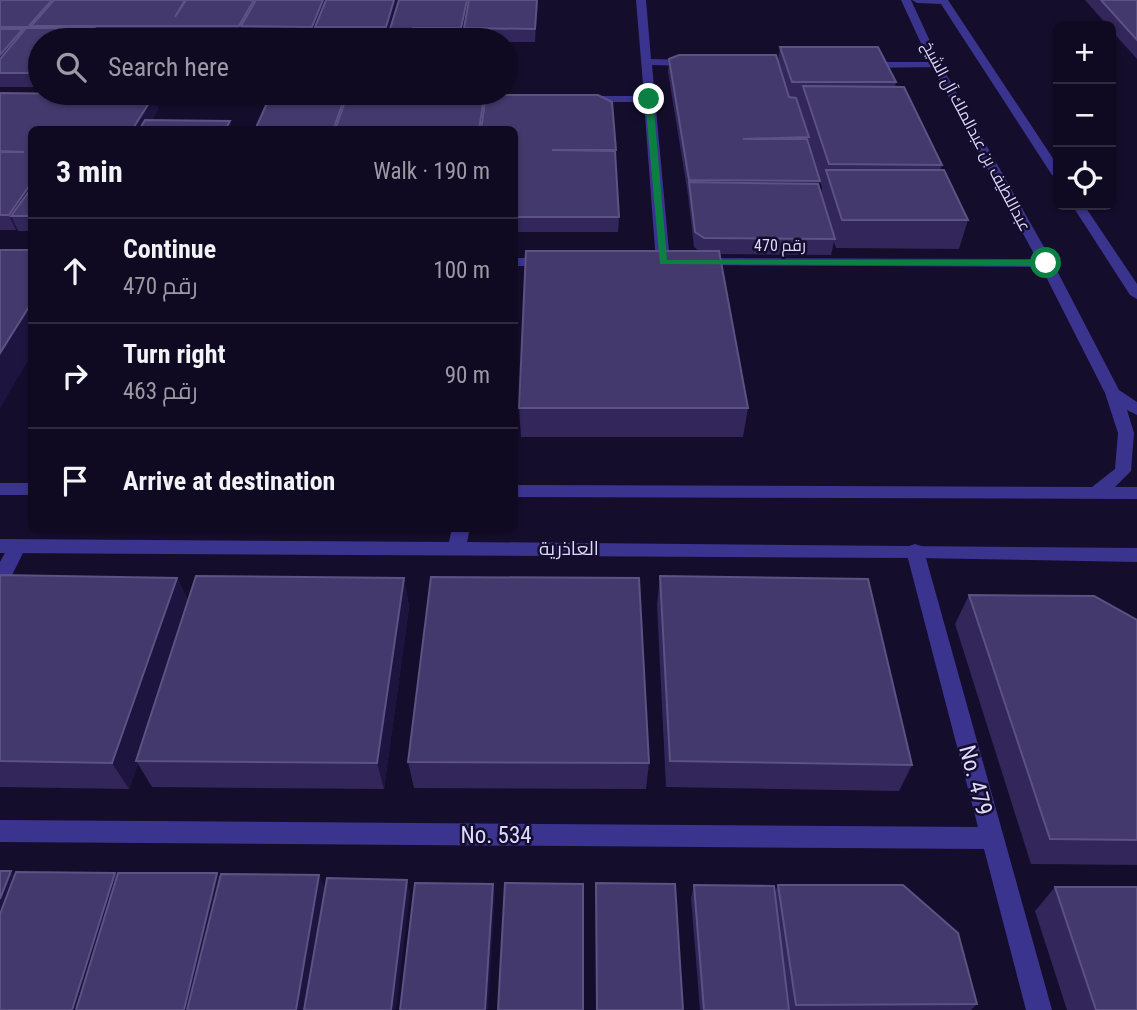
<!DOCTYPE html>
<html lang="en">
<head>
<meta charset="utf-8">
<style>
  body { margin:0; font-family:"Roboto Condensed",Cairo,sans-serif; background:#1d182e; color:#f1f3f6 }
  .controls { position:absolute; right:21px; top:21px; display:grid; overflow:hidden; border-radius:10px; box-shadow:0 2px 5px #0004 }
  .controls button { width:63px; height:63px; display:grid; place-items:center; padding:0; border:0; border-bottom:2px solid #2f2b3f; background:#0f0a21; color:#f1f3f6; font:35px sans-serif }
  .stop { position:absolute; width:21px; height:21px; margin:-16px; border:5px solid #0b8043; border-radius:50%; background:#fff }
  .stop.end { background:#0b8043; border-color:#fff; box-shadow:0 2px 7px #0008 }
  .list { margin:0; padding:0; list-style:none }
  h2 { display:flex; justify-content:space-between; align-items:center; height:91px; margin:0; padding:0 28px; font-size:30px }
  h2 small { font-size:23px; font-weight:400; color:#9b9aa5 }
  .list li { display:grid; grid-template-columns:46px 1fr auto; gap:21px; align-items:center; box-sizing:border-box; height:105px; padding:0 28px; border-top:2px solid #2f2b3f }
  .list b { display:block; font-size:26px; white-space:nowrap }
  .list p { margin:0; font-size:23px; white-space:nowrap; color:#9b9aa5 }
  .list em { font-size:23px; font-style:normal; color:#9b9aa5 }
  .icon { flex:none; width:38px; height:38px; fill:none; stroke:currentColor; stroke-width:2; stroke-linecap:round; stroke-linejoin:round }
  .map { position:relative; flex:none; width:1137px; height:1010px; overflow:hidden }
  .search { position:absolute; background:#0f0a21; box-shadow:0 2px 5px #0004; left:28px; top:28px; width:490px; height:77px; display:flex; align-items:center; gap:18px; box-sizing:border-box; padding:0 24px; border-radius:38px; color:#9b9aa5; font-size:26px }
  .panel { position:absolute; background:#0f0a21; box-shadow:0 2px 5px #0004; left:28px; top:126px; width:490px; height:406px; border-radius:10px }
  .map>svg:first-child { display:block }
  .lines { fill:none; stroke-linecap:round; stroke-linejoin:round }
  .minor { fill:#3b348f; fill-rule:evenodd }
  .tertiary { fill:#3b348f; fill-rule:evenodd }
  .wall { fill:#32265a; fill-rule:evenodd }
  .shaded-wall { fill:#1e1440 }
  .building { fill:#44396c; stroke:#5c5283; stroke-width:2 }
  .route { fill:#0b8043 }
  .labels { text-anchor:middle; stroke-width:5; stroke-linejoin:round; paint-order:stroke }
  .far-street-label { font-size:16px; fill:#ded9ff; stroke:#140e2c }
  .street-label { font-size:19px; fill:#ded9ff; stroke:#140e2c }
  .near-street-label { font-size:23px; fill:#ded9ff; stroke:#140e2c }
</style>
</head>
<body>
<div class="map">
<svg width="1137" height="1010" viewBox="0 0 1137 1010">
  <rect width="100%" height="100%" fill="#140e2c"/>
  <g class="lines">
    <g class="minor">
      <path d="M636,0H646L651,59L692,60L697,63L692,66L652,65L670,262L663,266L656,262L644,102H584L578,99L584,96H644Z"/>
      <path d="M936,62L941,65L940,67L863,68L858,65L863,62Z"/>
      <path d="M129,96H290L296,99L290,102L133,101L129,100Z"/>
      <path d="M514,258H549L556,262L549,266H514Z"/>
      <path d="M700,258L1046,259L1053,263L1046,267L695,265V259Z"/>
      <path d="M17,540L23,542L26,547L7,585L0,587V562L11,542Z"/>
      <path d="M915,544L921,546L924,551L1052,1010H1026L984,849L0,842V820L978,827L906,551L909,546Z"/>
    </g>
    <g class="tertiary">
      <path d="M901,0H911L941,65L1053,263L1119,390L1137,402V415L1127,410L1134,433L1131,471L1115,487H1137V499L514,497V485L1092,487L1115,469L1118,433L1105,393L1039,263L931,65Z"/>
      <path d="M912,0H948L1058,166V179L1052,175L941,4L917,3Z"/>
      <path d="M1072,205H1084L1137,284V299L1130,295Z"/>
      <rect x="0" y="483" width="32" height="12"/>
      <path d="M452,528H470L467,542L1137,548V562L915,558L0,553V539L449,542Z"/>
    </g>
  </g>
  <g class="wall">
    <path d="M0,0H538L535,42H506V40H464V32L463,40H40V87H0Z"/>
    <path d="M1085,0H1137V59L1111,30V26H1108Z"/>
    <path d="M780,47L896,82L895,87L942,165L940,170L968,220L959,249L836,248L834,242L831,255L720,254L748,408L743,437H521L519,408L699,251L694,247L688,195L668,72L669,59L778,61ZM819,178L822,188L821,193L819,186L820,181Z"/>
    <path d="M0,93L154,95L158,109L152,120L230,121L232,130H32V231H18L17,228L16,230H0Z"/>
    <path d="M346,98L484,107L616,150V162L619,217L618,232H514V130Z"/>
    <path d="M0,575L177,578L188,601L404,578L409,607L384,789L152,787L138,764L129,789L0,787Z"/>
    <path d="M660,576L912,765L899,791L666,787L657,605Z"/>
    <path d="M969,595L1137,620V865L1031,864L955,624Z"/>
    <path d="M408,762L649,763L646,789L414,788Z"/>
    <path d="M596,883L683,1010H596Z"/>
    <path d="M694,885L774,894L778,885L977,1004L971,1010H790L786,982L789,1010H700L691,898Z"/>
    <path d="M1055,887L1137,1010H1067L1035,911Z"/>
  </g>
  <g class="shaded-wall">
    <path d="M52,0H68L31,26L35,38L33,40L28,27Z"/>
    <path d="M254,0H264L241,26L244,38L242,40L239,26Z"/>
    <path d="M323,0H331L315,27L316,35L314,40L312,27Z"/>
    <path d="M394,0H400L387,40L386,27Z"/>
    <path d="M467,0H470L464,28L463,40H461V28Z"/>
    <path d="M537,0H538L535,42V29Z"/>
    <path d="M94,28L98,40H85Z"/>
    <path d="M413,28L415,40H411Z"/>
    <path d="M23,29L28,42L0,73V55Z"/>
    <path d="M373,29L374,40H369Z"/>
    <path d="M346,94L348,109L341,130H333Z"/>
    <path d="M154,95L158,109L146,130H132Z"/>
    <path d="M484,97L485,111L482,130H479Z"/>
    <path d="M230,121L232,130H225Z"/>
    <path d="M32,182V206L11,216L17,228L16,230L9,215Z"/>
    <path d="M514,251L516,279L514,301Z"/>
    <path d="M32,302V354L0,408V353Z"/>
    <path d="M177,578L190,606L136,761L138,764L129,789L112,763Z"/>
    <path d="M404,578L409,607L384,789L377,763Z"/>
    <path d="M11,871L23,884L0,944V899Z"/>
    <path d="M115,873L125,886L87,1010H72Z"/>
    <path d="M217,873L225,886L196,1010H184Z"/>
    <path d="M319,875L325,888L305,1010H296Z"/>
    <path d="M407,880L410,893L396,1010H391Z"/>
    <path d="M493,884L495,897L488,1010H485Z"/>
  </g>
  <g class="building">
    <path d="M0,0H52L28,27H0Z"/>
    <path d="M54,0H185L175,17L186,0H254L239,26H31Z"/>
    <path d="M256,0H323L312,27L241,26Z"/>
    <path d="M326,0H394L386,27H315Z"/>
    <path d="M399,0H467L461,28H413L411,40H373L376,29H390Z"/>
    <path d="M469,0H537L535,29L464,28Z"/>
    <path d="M1101,0H1137V40Z"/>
    <path d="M26,28H94L85,40H40V73H0V59Z"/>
    <path d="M0,29H23L0,55Z"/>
    <path d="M241,29H304L300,40H235Z"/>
    <path d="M307,29H373L369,40H303Z"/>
    <path d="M96,30H238L232,40H88Z"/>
    <path d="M417,30H463L461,40H415Z"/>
    <path d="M780,47H878L896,82H792Z"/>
    <path d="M679,55H776L789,97L796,98L809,137L743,139H807L820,181L689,180L669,59Z"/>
    <path d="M803,86L904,87L942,165L829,164Z"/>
    <path d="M0,93L154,95L132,130H32V182L9,215H0V152H24L0,151Z"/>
    <path d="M271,94H346L333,130H255Z"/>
    <path d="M486,95H598L612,102L616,150H552L615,151L619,217H514V130H481Z"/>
    <path d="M347,96L484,97L479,130H335Z"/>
    <path d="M145,120L230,121L225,130H139Z"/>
    <path d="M826,170H944L968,220H842Z"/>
    <path d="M689,182L818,184L835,239L704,238L695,232Z"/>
    <path d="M32,187V216H11Z"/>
    <path d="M0,250H32V302L0,353Z"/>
    <path d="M526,251H719L748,408H519Z"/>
    <path d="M0,575L177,578L112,763L0,761Z"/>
    <path d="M196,576L404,578L377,763L136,761Z"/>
    <path d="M660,576L868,579L912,765L670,761Z"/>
    <path d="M431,577L639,578L649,763L408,762Z"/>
    <path d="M969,595L1094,596L1137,620V840L1050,839Z"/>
    <path d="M0,871H11L0,899Z"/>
    <path d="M16,872L115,873L72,1010H0V914Z"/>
    <path d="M118,873H217L184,1010H76Z"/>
    <path d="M221,874L319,875L296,1010H187Z"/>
    <path d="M327,878L407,880L391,1010H304Z"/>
    <path d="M415,883L493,884L485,1010H400Z"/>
    <path d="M505,883L583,884V1010H498Z"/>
    <path d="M596,883L675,884L683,1010H597Z"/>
    <path d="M694,885L774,886L789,1010H704Z"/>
    <path d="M778,885H903L958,933L977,1004L796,1005Z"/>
    <path d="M1055,887H1137V1010H1096Z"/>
  </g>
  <path class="route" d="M649,97L653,99L667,260H1046L1051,263L1046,266L660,264L645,99Z"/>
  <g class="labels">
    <g class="far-street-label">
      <text transform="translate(977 136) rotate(62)" y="6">عبداللطيف بن عبدالملك آل الشيخ</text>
      <text x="780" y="251">رقم 470</text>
    </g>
    <g class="street-label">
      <text x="569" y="555">العاذرية</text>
    </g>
    <g class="near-street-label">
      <text transform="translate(976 780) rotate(75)" y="8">No. 479</text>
      <text x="496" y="843">No. 534</text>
    </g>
  </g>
</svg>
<div class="controls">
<button>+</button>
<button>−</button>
<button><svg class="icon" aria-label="locate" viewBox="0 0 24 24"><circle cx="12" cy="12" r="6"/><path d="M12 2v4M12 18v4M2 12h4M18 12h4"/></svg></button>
</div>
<div class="stop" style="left:1046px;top:263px"></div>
<div class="stop end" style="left:649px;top:99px"></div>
<div class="search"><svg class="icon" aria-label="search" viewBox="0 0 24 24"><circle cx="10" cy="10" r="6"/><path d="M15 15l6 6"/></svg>Search here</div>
<section class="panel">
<h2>3 min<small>Walk · 190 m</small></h2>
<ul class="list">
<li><svg class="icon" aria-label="ahead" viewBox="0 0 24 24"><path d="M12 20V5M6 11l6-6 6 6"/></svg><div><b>Continue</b><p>رقم 470</p></div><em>100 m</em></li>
<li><svg class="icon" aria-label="right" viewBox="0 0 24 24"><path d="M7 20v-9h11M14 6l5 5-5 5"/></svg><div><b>Turn right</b><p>رقم 463</p></div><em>90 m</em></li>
<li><svg class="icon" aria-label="arrive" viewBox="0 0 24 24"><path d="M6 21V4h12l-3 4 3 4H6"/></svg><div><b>Arrive at destination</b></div></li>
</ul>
</section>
</div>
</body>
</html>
